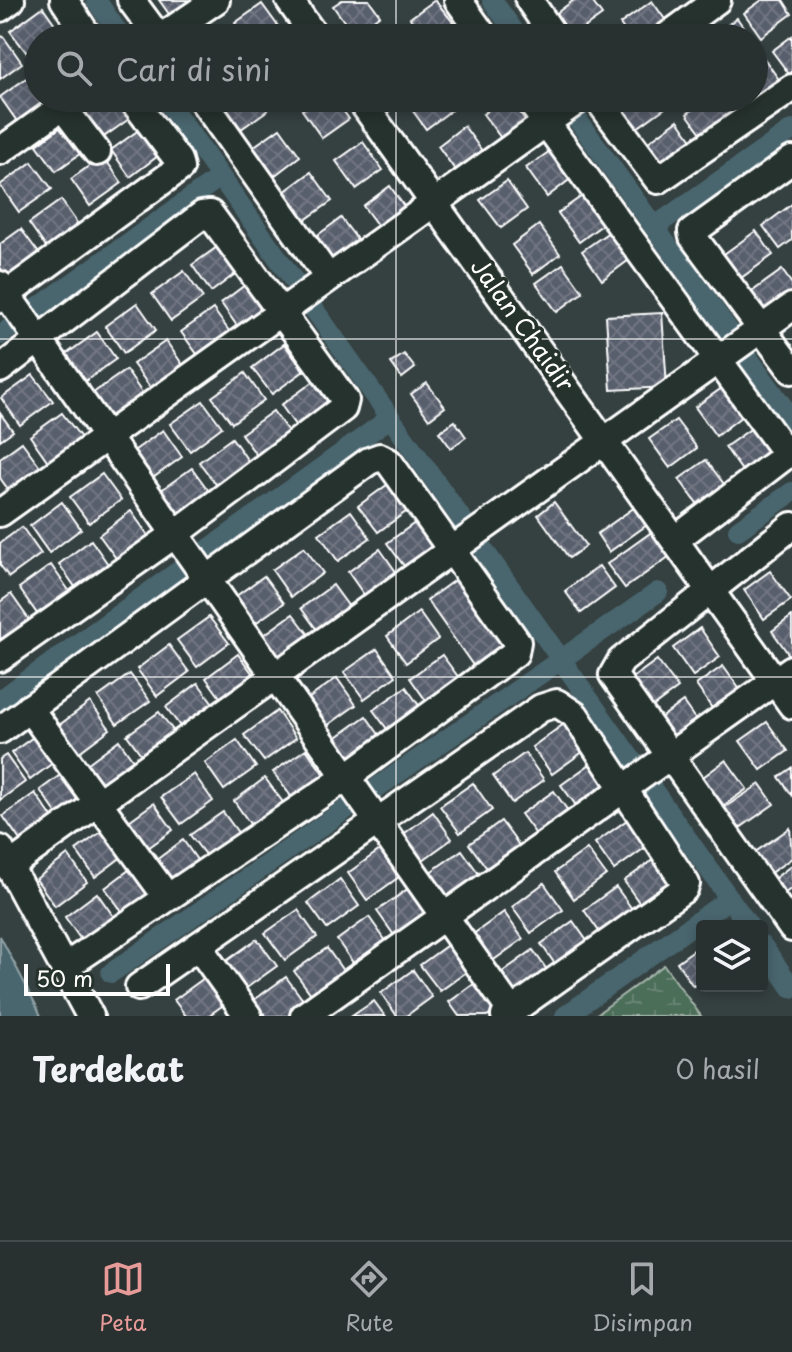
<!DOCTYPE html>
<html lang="id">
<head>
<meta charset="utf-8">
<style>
  body { margin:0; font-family:"Playpen Sans",sans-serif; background:#343c3c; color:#f1f3f6 }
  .controls { position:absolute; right:24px; bottom:24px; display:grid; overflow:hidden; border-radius:8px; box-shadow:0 4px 12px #0003 }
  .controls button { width:72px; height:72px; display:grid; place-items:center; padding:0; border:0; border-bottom:2px solid #444b4c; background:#283030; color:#f1f3f6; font:40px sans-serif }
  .scale { position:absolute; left:24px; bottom:20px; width:146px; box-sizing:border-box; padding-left:8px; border:4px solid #fff; border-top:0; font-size:22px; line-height:28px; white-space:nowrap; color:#fff; -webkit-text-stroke:6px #26332d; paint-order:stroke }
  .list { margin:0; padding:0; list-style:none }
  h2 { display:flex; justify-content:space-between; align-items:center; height:104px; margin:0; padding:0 32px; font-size:34px }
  h2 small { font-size:26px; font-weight:400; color:#a5a9ab }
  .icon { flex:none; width:44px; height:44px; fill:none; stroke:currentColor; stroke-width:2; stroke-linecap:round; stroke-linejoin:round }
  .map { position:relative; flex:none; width:792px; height:1016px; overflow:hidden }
  .search { position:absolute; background:#283030; box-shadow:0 4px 12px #0003; left:24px; right:24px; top:24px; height:88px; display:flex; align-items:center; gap:20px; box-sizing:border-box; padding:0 28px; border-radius:44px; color:#a5a9ab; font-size:30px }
  .sheet { height:224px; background:#283030 }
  nav { display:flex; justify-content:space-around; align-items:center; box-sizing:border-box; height:112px; border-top:2px solid #444b4c; background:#283030; font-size:22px; color:#a5a9ab }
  nav a { display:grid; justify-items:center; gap:4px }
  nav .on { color:#e69b98 }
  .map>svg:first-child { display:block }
  .wetland { fill:url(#wetland-marsh); stroke:#a6b6ac; stroke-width:2 }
  .water { fill:#48656e; stroke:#91a3a8; stroke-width:2 }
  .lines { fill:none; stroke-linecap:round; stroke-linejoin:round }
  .canal { stroke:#48656e; stroke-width:20 }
  .building { fill:url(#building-cross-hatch); stroke:#fff; stroke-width:2 }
  .minor-casing { stroke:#fff; stroke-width:32 }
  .minor { stroke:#26332d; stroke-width:26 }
  .grid { fill:none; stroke:#fff; stroke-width:2; stroke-opacity:0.55 }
  .labels { text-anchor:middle; stroke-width:7; stroke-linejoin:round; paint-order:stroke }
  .street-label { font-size:24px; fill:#fff; stroke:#26332d }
</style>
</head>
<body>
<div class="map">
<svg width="792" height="1016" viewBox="0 0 792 1016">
  <defs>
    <pattern id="wetland-marsh" width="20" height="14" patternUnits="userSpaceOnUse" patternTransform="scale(2)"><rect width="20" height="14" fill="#4c6e59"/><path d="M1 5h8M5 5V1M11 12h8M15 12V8" fill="none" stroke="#678472"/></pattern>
    <pattern id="building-cross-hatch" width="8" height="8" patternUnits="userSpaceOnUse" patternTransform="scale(2)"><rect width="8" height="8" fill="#585e6c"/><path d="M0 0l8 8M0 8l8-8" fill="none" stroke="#717682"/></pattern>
  </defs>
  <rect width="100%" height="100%" fill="#354040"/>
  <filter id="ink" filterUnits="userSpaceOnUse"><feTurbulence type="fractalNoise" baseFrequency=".0125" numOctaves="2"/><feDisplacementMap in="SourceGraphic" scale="16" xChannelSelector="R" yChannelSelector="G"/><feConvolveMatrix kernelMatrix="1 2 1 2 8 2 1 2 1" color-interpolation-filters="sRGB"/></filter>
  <g filter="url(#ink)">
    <path class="wetland" d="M664,965L701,1016H594Z"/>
    <path class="water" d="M0,936L37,1007L41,1016H0Z"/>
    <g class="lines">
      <g class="canal">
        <path d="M96,0L122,38"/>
        <path d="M492,0L519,38"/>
        <path d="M165,98L749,926"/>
        <path d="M562,98L792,419"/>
        <path d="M654,227L792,130"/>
        <path d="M0,335L220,177"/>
        <path d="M738,530L792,492"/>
        <path d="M0,700L390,418"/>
        <path d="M762,945L792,988"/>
        <path d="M111,973L658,592"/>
        <path d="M565,1016L729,899"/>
      </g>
    </g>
    <g class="building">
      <path d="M159,0H200L174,21Z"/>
      <path d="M342,0H369L380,15L354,35L333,6Z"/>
      <path d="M435,0L457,27L442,38H424L410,18Z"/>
      <path d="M574,0H591L602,15L570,38L554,15Z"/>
      <path d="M762,0H783L792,14L761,37L744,13Z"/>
      <path d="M652,1L669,25L650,38H630L620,24Z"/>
      <path d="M262,4L283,33L276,38H246L235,23Z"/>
      <path d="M43,7L62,34L56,38H38V51L30,57L10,31Z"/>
      <path d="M737,18L751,38H710Z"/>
      <path d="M3,36L22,63L0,79V38Z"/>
      <path d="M792,36V72L789,74L772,51Z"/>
      <path d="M763,57L780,81L748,104L744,98H754V64Z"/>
      <path d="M32,74L38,83V98L51,101L19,124L0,97Z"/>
      <path d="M102,98H121L133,116L101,139L82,112Z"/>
      <path d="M225,98H260L268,110L241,129L221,101Z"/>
      <path d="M318,98H334L349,119L322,138L302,110Z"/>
      <path d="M408,98H445L453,109L426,129L405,100Z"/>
      <path d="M505,98H513L531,123L504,142L483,114Z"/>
      <path d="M629,98H664L669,105L637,128L620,104Z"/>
      <path d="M708,98H724L736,114L704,137L687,114Z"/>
      <path d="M678,120L695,144L663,167L647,143Z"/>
      <path d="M69,121L88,148L56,171L37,145Z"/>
      <path d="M464,126L485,155L458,174L438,146Z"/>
      <path d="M143,127L162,153L130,177L111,150Z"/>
      <path d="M280,128L300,156L274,176L253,147Z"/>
      <path d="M363,142L383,170L356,189L336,161Z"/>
      <path d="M553,149L573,177L547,197L526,168Z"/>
      <path d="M103,156L122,183L90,206L71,179Z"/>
      <path d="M32,162L52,189L19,212L0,185Z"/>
      <path d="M311,172L332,201L305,220L284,192Z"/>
      <path d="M507,181L527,209L501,228L480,200Z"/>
      <path d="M390,186L410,215L384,234L363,206Z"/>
      <path d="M585,194L606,222L579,242L558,213Z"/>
      <path d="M61,200L80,227L48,250L29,223Z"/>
      <path d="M792,204V240L780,249L763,226Z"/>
      <path d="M341,218L362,246L335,266L315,237Z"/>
      <path d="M539,225L560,254L533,274L512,245Z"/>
      <path d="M21,229L41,256L8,279L0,267V244Z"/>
      <path d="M756,231L773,255L741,278L724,254Z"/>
      <path d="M609,232L629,260L602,280L582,251Z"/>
      <path d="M224,242L243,268L211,292L192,265Z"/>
      <path d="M563,264L583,292L557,312L536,283Z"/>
      <path d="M782,270L792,284V299L767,317L750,293Z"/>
      <path d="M184,271L203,298L171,321L152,294Z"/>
      <path d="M253,279L272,306L240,330L221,303Z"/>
      <path d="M137,303L156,330L124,353L105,326Z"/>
      <path d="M213,309L232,335L200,358L181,332Z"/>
      <path d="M662,313L667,387L611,390L606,316Z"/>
      <path d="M97,332L116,359L84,382L65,355Z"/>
      <path d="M166,341L185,368L153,391L133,364Z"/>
      <path d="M284,344L304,371L272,394L252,368Z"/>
      <path d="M404,354L415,368L402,378L391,363Z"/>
      <path d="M126,370L145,397L113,420L93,393Z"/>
      <path d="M245,373L264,400L232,423L212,397Z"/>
      <path d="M33,375L53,401L20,425L1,398Z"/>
      <path d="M313,382L333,409L300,432L281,405Z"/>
      <path d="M427,383L445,407L429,419L411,394Z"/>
      <path d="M722,388L742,416L716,436L695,407Z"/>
      <path d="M203,401L222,427L190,451L170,424Z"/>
      <path d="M273,411L293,438L261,461L241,434Z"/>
      <path d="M0,413L13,431L0,440Z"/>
      <path d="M62,413L82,439L49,463L30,436Z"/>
      <path d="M676,420L697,448L670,468L649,439Z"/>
      <path d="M455,421L466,437L451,448L439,432Z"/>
      <path d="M752,428L773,456L746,476L725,447Z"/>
      <path d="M163,430L182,457L150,480L131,453Z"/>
      <path d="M232,438L251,465L219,488L199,462Z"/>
      <path d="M22,442L42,469L10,492L0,478V458Z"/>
      <path d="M706,460L727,488L700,507L679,479Z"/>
      <path d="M192,468L211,494L179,518L160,491Z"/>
      <path d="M102,474L121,500L89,523L70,497Z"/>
      <path d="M391,482L410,509L378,532L358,506Z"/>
      <path d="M62,502L81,529L49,553L30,526Z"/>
      <path d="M554,502L586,546L569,558L538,515Z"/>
      <path d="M635,507L647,525L609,552L597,534Z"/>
      <path d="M131,511L150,538L118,561L99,535Z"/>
      <path d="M351,511L370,538L338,561L319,534Z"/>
      <path d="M419,520L439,547L407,570L387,543Z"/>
      <path d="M22,527L41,554L9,577L0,565V543Z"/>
      <path d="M653,531L670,556L625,588L607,564Z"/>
      <path d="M91,540L110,567L78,591L59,564Z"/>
      <path d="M304,547L323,573L291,597L272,570Z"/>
      <path d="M380,549L399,576L367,599L348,572Z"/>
      <path d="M51,565L70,592L38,615L19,588Z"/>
      <path d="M599,566L615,588L581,613L565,591Z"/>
      <path d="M770,571L791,600L764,619L744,590Z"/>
      <path d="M264,576L284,603L251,626L232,599Z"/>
      <path d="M456,579L507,649L477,671L427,600Z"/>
      <path d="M333,585L352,611L320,634L301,608Z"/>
      <path d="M11,594L30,621L0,643V602Z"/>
      <path d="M419,612L438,639L406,663L387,636Z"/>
      <path d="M293,614L313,640L280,664L261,637Z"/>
      <path d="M792,616V659L772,631Z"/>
      <path d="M209,617L229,643L197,667L177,640Z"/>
      <path d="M700,628L720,657L693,676L673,648Z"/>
      <path d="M169,645L189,672L157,696L137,669Z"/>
      <path d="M377,649L396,676L364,699L344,672Z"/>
      <path d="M238,654L258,681L225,704L206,678Z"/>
      <path d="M442,655L462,682L429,705L410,678Z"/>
      <path d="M657,660L678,688L651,708L631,679Z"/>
      <path d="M723,666L743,694L716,714L696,685Z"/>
      <path d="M130,674L150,701L117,724L98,697Z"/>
      <path d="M337,678L356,705L324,728L305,701Z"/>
      <path d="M198,683L218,710L185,733L166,707Z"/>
      <path d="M406,687L425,714L393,737L373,710Z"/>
      <path d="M90,702L110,729L78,753L58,726Z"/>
      <path d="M683,702L703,730L676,750L656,721Z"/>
      <path d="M277,711L296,738L264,761L244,735Z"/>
      <path d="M159,712L179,738L146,761L127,735Z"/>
      <path d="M366,716L385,743L353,766L334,739Z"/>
      <path d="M767,722L788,751L761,770L740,741Z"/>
      <path d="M564,724L584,751L552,774L532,747Z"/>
      <path d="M43,730L62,756L30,780L11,753Z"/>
      <path d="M119,740L138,767L106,791L87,764Z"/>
      <path d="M237,740L256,767L224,790L205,763Z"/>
      <path d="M306,749L325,776L293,799L273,772Z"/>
      <path d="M525,753L544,780L512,803L493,776Z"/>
      <path d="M6,755L25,782L0,800V759Z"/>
      <path d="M726,760L747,789L720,808L699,780Z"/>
      <path d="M593,762L613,789L581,812L561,785Z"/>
      <path d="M71,767L91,793L59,817L40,790Z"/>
      <path d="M792,768V795L779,777Z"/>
      <path d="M194,774L213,801L181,824L161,797Z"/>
      <path d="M265,778L285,805L253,828L234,801Z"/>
      <path d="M473,783L492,810L460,833L440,806Z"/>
      <path d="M760,784L774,804L737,830L722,809Z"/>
      <path d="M554,791L573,818L541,841L521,814Z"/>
      <path d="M35,793L54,820L22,843L3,816Z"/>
      <path d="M154,803L173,830L141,853L122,826Z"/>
      <path d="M223,812L242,838L210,861L190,835Z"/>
      <path d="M433,812L452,839L420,862L401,836Z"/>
      <path d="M627,820L646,847L614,870L595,843Z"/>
      <path d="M501,821L521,848L489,871L469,844Z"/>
      <path d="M108,827L127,853L95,877L76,850Z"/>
      <path d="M790,828L792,858L763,878L748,857Z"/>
      <path d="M183,840L202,867L170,891L151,864Z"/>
      <path d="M587,849L606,875L574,899L555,872Z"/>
      <path d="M380,850L399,877L367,900L348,873Z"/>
      <path d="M462,850L481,877L449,900L429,873Z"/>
      <path d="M68,855L87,882L55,906L36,879Z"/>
      <path d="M656,858L675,884L643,908L624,881Z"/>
      <path d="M137,864L156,891L124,914L105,888Z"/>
      <path d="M792,865V888L781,896L770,882Z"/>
      <path d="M340,879L359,906L327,929L308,903Z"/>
      <path d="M544,883L563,910L531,933L512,907Z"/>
      <path d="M616,887L635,913L603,937L584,910Z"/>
      <path d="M409,888L428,915L396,938L377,911Z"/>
      <path d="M97,893L116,920L84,944L65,917Z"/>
      <path d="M298,910L317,937L285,960L265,933Z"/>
      <path d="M504,912L523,939L491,962L472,935Z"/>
      <path d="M369,917L388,944L356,967L337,940Z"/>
      <path d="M573,921L592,948L560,971L541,944Z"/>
      <path d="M257,939L277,966L245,989L225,962Z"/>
      <path d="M453,941L472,968L440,991L420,965Z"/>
      <path d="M327,948L346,975L314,998L294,971Z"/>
      <path d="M533,950L552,977L520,1000L501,973Z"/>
      <path d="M694,950L702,961V980L693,986L677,962Z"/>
      <path d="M413,970L432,997L406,1016H397L381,993Z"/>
      <path d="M207,976L226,1003L208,1016H186L174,1000Z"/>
      <path d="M286,977L306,1004L289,1016H266L254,1000Z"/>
      <path d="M481,979L501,1006L487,1016H459L449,1002Z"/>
      <path d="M374,1001L385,1016H352Z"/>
    </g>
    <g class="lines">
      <g class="minor-casing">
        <g id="minor">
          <path d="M64,0L89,38"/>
          <path d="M131,0L159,38"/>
          <path d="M289,0L316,38"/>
          <path d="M458,0L485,38"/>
          <path d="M529,0L555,38"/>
          <path d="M0,8L11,0"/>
          <path d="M160,38L216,0"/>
          <path d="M665,38L717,0"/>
          <path d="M201,98L327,276"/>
          <path d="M359,98L792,705"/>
          <path d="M528,98L783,449L781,459L676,539"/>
          <path d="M597,98L658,180L792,88"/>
          <path d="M62,106L97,152"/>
          <path d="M0,151L74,98"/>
          <path d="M792,160L692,232L693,237L792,370"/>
          <path d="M0,285L511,1011"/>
          <path d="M0,299L180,168L178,160L131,98"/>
          <path d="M0,369L202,215L210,214L345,400L343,408L174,535L0,658"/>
          <path d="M0,513L581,98"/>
          <path d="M792,526L621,661L613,675L792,928"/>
          <path d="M29,708L167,897"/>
          <path d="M0,730L369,461L380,457L389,462L517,642L515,653L345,778L65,967"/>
          <path d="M0,849L90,1016"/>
          <path d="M8,867L792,307"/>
          <path d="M198,946L248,1016"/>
          <path d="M139,987L541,708L557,703L575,715L686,884L684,889L505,1016"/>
          <path d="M304,1016L792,669"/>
        </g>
      </g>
      <use href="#minor" class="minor"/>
    </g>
  </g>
  <path class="grid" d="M396,0V38M396,98V1016M0,339H792M0,677H792"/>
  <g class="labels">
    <g class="street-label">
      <text transform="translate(522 325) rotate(54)" y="8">Jalan Chaidir</text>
    </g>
  </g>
</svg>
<div class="controls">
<button><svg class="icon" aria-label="layers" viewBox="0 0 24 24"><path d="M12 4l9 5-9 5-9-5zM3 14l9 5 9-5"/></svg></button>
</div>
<div class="scale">50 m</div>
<div class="search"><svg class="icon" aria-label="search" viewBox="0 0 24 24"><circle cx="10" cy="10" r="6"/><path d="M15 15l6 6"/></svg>Cari di sini</div>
</div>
<section class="sheet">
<h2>Terdekat<small>0 hasil</small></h2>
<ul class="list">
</ul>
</section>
<nav>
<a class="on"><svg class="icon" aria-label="map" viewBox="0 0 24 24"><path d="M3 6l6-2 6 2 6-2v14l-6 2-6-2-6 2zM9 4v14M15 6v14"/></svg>Peta</a>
<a><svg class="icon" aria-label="directions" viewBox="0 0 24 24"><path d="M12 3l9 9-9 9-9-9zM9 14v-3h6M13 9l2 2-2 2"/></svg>Rute</a>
<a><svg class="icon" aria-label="saved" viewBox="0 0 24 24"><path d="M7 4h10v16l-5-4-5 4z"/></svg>Disimpan</a>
</nav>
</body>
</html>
